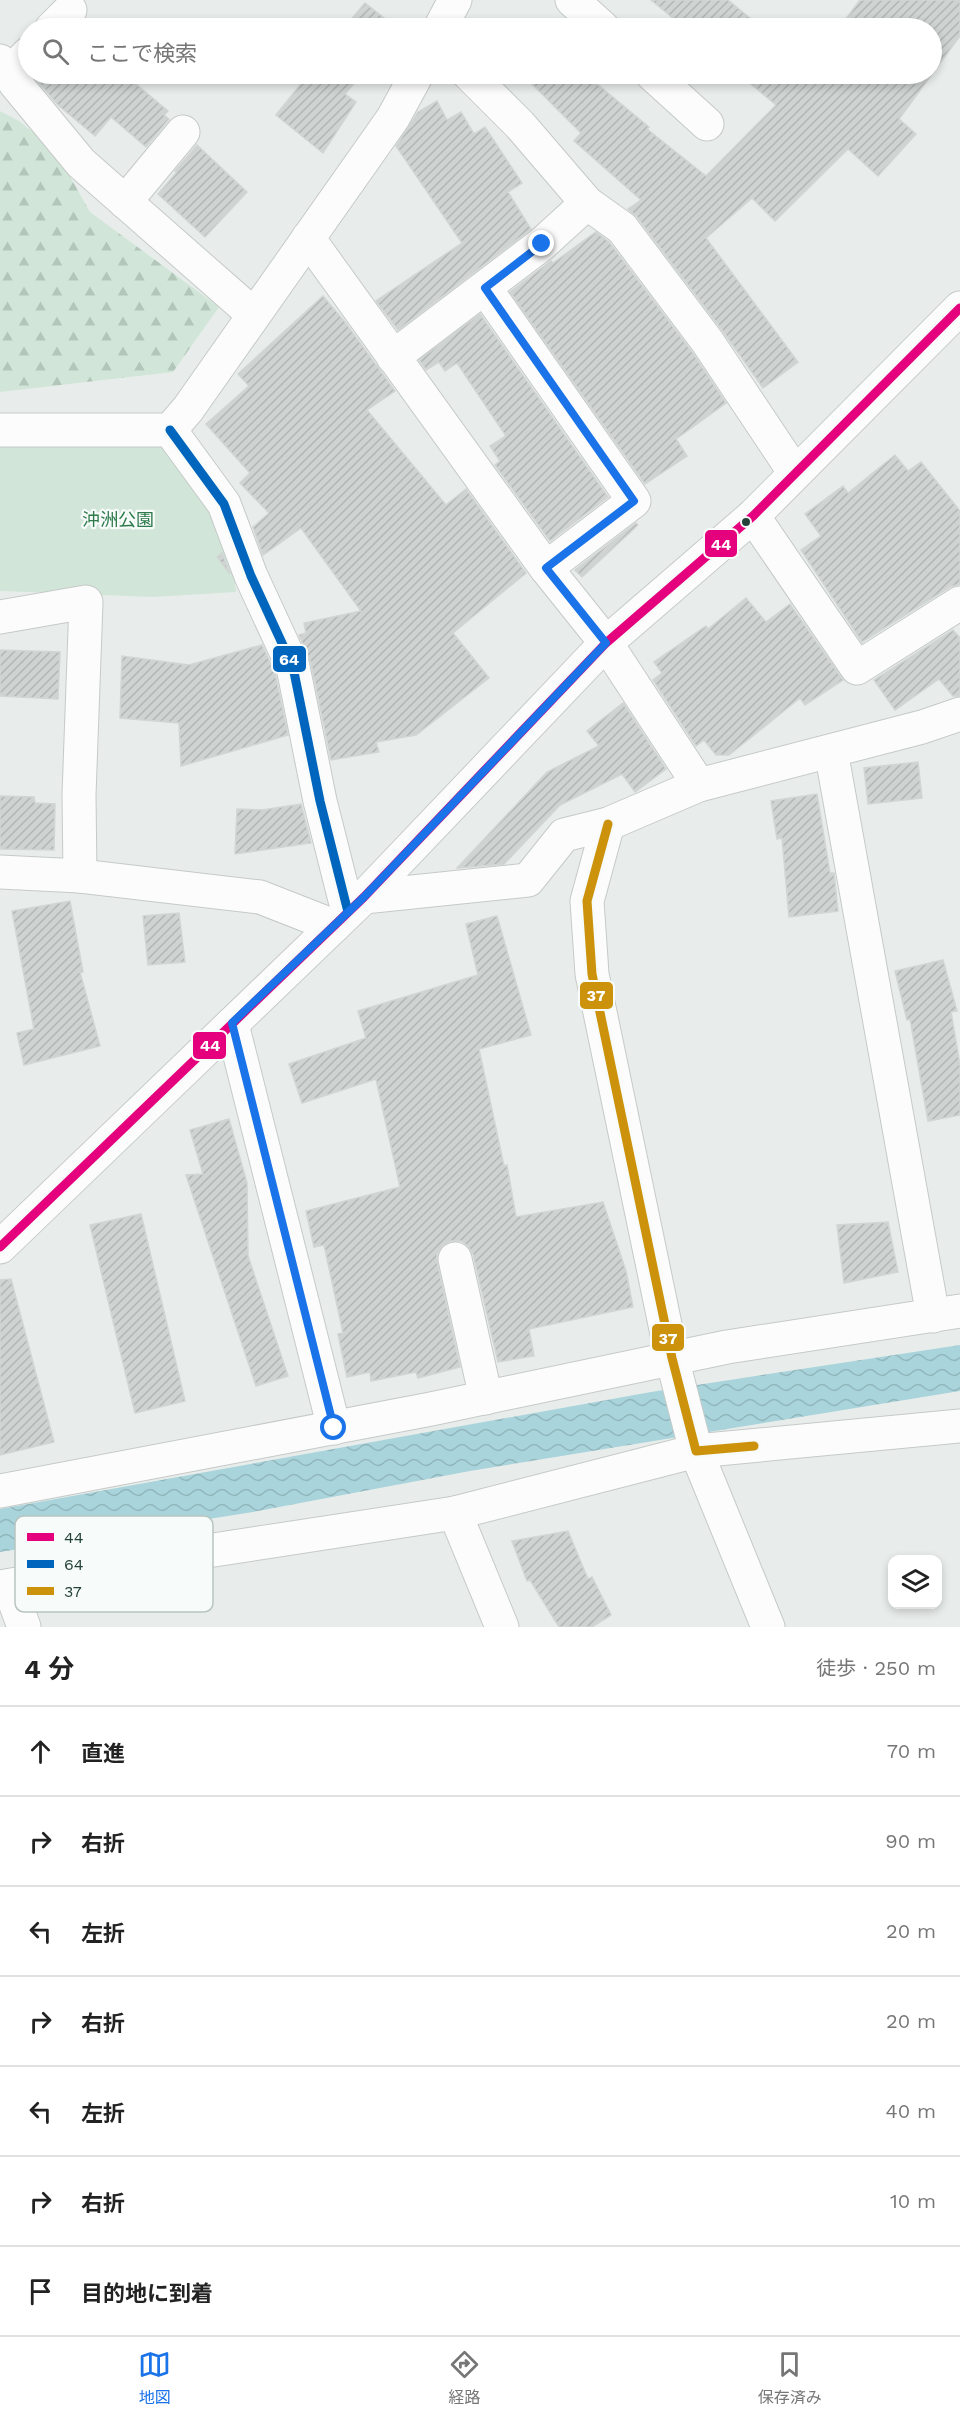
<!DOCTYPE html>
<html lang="ja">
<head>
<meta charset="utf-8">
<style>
  body { margin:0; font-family:"Work Sans","Noto Sans JP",sans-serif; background:#f2f2f2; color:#222 }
  .controls { position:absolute; right:18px; bottom:18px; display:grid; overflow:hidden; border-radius:12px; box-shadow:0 3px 9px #0003 }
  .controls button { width:54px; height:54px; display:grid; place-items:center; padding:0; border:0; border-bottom:2px solid #e0e0e0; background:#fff; color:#222; font:30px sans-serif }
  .stop { position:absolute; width:18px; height:18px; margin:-14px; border:4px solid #1a73e8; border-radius:50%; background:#fff }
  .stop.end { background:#1a73e8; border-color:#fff; box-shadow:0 2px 6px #0008 }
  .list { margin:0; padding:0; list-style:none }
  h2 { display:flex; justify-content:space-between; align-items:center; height:78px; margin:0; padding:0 24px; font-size:26px }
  h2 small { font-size:20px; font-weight:400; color:#767676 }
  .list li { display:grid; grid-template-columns:39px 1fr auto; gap:18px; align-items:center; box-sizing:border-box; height:90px; padding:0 24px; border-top:2px solid #e0e0e0 }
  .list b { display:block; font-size:22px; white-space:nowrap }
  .list em { font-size:20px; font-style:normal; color:#767676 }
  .icon { flex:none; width:33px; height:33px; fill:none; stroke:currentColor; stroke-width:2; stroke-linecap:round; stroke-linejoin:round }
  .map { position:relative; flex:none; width:960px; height:1627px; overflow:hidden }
  .search { position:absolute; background:#fff; box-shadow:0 3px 9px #0003; left:18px; right:18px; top:18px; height:66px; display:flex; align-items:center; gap:15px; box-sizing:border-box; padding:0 21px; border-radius:33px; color:#767676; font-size:22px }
  .sheet { height:708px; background:#fff }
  nav { display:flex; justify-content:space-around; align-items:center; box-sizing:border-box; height:84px; border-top:2px solid #e0e0e0; background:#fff; font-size:16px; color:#767676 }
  nav a { display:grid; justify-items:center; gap:3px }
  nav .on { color:#1a73e8 }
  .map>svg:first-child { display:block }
  .forest { fill:url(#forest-firs) }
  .park { fill:#d1e6d8 }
  .water { fill:url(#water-waves) }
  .building { fill:url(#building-hatch); stroke:#d1d6d4; stroke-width:1.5 }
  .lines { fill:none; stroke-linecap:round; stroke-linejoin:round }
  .minor-casing { stroke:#c5cac8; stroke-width:35 }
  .tertiary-casing { stroke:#c5cac8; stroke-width:35 }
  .minor { stroke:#fcfcfc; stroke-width:33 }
  .tertiary { stroke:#fcfcfc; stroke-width:33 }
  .bus-1-casing { stroke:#f7fbf9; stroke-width:14 }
  .bus-2-casing { stroke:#f7fbf9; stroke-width:14 }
  .bus-3-casing { stroke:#f7fbf9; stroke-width:14 }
  .bus-1 { stroke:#e5007d; stroke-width:9 }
  .bus-2 { stroke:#0065bd; stroke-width:9 }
  .bus-3 { stroke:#cd920c; stroke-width:9 }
  .route { stroke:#1a73e8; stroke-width:8 }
  .bus-dot { fill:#24423a; stroke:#f7fbf9; stroke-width:2 }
  .labels { text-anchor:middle; stroke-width:4.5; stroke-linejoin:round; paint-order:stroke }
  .park-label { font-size:18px; fill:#2d7a4b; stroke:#f7fbf9 }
  .key { fill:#f7fbf9; stroke:#b8c4c0; stroke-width:1.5 }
  .key-label { font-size:16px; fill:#24423a }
  .line-badge { stroke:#f7fbf9; stroke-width:2 }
  .badge-label { font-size:16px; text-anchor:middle; font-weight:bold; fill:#fff }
</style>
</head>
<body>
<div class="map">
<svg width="960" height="1627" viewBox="0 0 960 1627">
  <defs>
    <pattern id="forest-firs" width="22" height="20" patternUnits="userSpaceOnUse" patternTransform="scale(1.5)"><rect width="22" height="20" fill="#d1e6d8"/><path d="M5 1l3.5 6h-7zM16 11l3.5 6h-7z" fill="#b3c6ba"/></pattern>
    <pattern id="water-waves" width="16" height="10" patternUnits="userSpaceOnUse" patternTransform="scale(1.5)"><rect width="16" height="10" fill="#a9d4db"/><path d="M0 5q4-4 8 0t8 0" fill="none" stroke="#91b7bd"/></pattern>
    <pattern id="building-hatch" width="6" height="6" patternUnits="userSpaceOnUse" patternTransform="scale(1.5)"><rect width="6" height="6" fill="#cfd4d2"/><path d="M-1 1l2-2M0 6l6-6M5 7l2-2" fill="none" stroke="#b2b7b5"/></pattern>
  </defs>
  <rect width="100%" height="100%" fill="#e8edeb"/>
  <path class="forest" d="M0,111L19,121L55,150L90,212L219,307L173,372L0,392Z"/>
  <path class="park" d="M142,442L167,447L226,509L236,592L153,597L0,591V447H65Z"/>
  <path class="water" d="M960,1345V1391L470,1471L253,1512L0,1552V1509L651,1392Z"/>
  <g class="building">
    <path d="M651,0H728L762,28H685Z"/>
    <path d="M860,0H960V36L899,119L916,134L878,176L848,149L775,221L752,198L706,238L798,362L763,388L722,330L637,217L628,209L641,200L574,141L581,133L522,74H585L649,127L647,129L706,176L776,105L739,74H932V28H839Z"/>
    <path d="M365,3L397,28H344Z"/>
    <path d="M35,74H124L168,111L164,115L169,119L146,147L111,117L95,136L58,105L33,76Z"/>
    <path d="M309,74H362L345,94L356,102L323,153L276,115Z"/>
    <path d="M437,101L447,120L461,112L474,134L485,127L522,183L508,192L531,229L398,330L376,301L462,243L396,146L418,112Z"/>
    <path d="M197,145L247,192L205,237L158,194L177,172L175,171Z"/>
    <path d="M596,232L609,242L692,352L726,403L676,439L687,456L645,484L510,292L551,261L553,263Z"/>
    <path d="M323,296L345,322L395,391L367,410L446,505L466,489L526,573L453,633L489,678L416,735L376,742L379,752L331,760L311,663L299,635L306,633L304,623L361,611L301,528L263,555L253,527L269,513L240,483L250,473L206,424L249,386L238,374Z"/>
    <path d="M480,314L608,497L550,541L495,465L500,461L490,446L506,436L457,363L445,371L439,362L426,370L419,360Z"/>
    <path d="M895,455L908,471L921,462L960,511V584L950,587L862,642L801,550L821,536L805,514L843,486L848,493Z"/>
    <path d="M636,523L638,525L582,577L575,570Z"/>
    <path d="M222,553L230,574L217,557Z"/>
    <path d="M746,598L766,622L790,604L843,680L805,705L800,698L729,755H716L704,740L696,746L653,680L662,673L654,662L706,626L708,629Z"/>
    <path d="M953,630L960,638V696H953L939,679L895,710L874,680Z"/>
    <path d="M262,645L275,673L288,735L181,766L179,723L120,718L122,656L189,665Z"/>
    <path d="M0,650L60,652L58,699L0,696Z"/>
    <path d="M623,703L666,769L635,792L622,774L560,805L504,864L457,868L547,772L599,746L587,731Z"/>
    <path d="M918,762L922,798L868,804L864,768Z"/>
    <path d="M817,794L830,873H834L838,911L789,917L782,838L777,839L771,801Z"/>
    <path d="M0,796L34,797L35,803L55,804L54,850L0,849Z"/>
    <path d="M301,804L311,843L235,854L237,809L262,810Z"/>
    <path d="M70,901L83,972H80L100,1046L24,1065L17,1033L34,1029L12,911Z"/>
    <path d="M179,913L185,962L148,965L143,916Z"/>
    <path d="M497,916L531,1035L479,1049L504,1166L507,1165L516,1217L603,1202L626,1271L633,1307L529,1329L534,1356L498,1362L473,1254L468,1246L461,1241H450L443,1245L437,1253V1262L460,1367L418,1378L416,1372L371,1381L370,1372L347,1377L338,1334L343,1333L324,1245L314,1247L306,1211L400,1187L376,1079L302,1103L289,1064L366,1038L358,1011L478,975L466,924Z"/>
    <path d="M943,960L957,1011L951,1012L960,1065V1115L928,1121L910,1019L907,1020L895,971Z"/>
    <path d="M229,1119L247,1183L248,1256L288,1376L256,1386L186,1175L203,1174L190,1130Z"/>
    <path d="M141,1214L185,1401L135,1413L90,1225Z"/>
    <path d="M888,1222L898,1272L844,1283L837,1225Z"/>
    <path d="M11,1279L54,1442L0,1455V1280Z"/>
    <path d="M568,1531L588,1579L592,1577L611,1615L592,1627H559L530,1580L527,1581L512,1541Z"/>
  </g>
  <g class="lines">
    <g class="minor-casing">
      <g id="minor">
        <path d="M572,0L603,28"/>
        <path d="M52,28L70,10"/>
        <path d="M440,28L455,0"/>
        <path d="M0,61L15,83L81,163L253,314"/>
        <path d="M9,74L28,54"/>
        <path d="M652,74L707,124"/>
        <path d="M125,202L183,132"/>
        <path d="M587,203L622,228L707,341L795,473"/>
        <path d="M308,238L546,568L606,643L699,785"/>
        <path d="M485,288L634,501L546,568"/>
        <path d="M393,357L542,244L587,203L520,125L469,74"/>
        <path d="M0,430H170L188,409L393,118L417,74"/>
        <path d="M170,430L224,504L251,576L293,667L320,801L348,912"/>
        <path d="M753,516L857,668L960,603"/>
        <path d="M0,617L86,602L79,795L80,876"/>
        <path d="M831,751L933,1316"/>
        <path d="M608,824L587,901L592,974L672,1358L696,1451L960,1426"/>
        <path d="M0,872L80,876L260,897L334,926"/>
        <path d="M364,897L528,880L564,835L608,824L699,785L922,727L960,714"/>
        <path d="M232,1024L334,1428"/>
        <path d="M455,1259L486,1398"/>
        <path d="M0,1491L431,1409L727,1347L960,1311"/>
        <path d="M455,1513L502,1627"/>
        <path d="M9,1586L24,1627"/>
        <path d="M0,1587L194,1553L455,1513L696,1451L768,1627"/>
      </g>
    </g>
    <g class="tertiary-casing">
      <path id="tertiary" d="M0,1247L364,897L606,643L753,516L960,308"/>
    </g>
    <use href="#minor" class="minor"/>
    <use href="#tertiary" class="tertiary"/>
    <g class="bus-1-casing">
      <path id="bus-1" d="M0,1247L364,897L606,643L753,516L960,308"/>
    </g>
    <g class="bus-2-casing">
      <path id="bus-2" d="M170,430L224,504L251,576L293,667L320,801L348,912"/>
    </g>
    <g class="bus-3-casing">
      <path id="bus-3" d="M608,824L587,901L592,974L672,1358L696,1451L754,1446"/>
    </g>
    <use href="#bus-1" class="bus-1"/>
    <use href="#bus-2" class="bus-2"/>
    <use href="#bus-3" class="bus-3"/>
  </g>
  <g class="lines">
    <path class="route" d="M334,1428L232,1023L364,897L606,643L546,568L634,501L485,288L542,244"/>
  </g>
  <circle class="bus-dot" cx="746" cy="522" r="5"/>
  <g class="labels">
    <g class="park-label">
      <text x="118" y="526">沖洲公園</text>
    </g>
  </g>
  <rect x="15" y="1516" width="198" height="96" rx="9" class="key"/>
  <rect x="27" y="1533" width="27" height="8" fill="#e5007d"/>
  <rect x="27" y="1560" width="27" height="8" fill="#0065bd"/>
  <rect x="27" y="1587" width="27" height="8" fill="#cd920c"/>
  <g class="key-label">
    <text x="64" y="1543">44</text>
    <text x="64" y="1570">64</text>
    <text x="64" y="1597">37</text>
  </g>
  <g class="line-badge">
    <rect x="704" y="529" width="34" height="29" rx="6" fill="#e5007d"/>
    <rect x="272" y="645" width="35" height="28" rx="6" fill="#0065bd"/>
    <rect x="579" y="981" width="35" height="29" rx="6" fill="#cd920c"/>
    <rect x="192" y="1031" width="35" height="29" rx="6" fill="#e5007d"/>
    <rect x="651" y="1323" width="34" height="29" rx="6" fill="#cd920c"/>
  </g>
  <g class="badge-label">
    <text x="721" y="550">44</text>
    <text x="289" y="665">64</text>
    <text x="596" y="1001">37</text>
    <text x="210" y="1051">44</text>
    <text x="668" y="1344">37</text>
  </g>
</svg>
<div class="controls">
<button><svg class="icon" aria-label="layers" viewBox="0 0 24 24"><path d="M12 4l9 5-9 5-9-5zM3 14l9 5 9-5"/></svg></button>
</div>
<div class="stop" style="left:334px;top:1428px"></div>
<div class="stop end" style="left:542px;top:244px"></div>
<div class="search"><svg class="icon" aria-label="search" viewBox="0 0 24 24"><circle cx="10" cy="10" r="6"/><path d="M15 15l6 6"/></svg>ここで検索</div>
</div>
<section class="sheet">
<h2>4 分<small>徒歩 · 250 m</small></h2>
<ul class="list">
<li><svg class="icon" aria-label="ahead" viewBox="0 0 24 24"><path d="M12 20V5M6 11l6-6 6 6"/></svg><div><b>直進</b></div><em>70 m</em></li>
<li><svg class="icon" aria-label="right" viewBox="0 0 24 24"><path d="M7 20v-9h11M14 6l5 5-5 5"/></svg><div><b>右折</b></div><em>90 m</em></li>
<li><svg class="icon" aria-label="left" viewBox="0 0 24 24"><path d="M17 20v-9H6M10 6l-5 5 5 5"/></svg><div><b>左折</b></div><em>20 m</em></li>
<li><svg class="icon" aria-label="right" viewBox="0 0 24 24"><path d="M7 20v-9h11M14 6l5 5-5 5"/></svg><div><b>右折</b></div><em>20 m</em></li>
<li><svg class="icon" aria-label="left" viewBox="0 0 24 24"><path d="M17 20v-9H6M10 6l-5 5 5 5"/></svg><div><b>左折</b></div><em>40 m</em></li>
<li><svg class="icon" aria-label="right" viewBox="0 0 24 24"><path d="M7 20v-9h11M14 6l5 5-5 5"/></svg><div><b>右折</b></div><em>10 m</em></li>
<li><svg class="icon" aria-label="arrive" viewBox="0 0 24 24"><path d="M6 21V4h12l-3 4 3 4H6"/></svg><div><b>目的地に到着</b></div></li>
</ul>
</section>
<nav>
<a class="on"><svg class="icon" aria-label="map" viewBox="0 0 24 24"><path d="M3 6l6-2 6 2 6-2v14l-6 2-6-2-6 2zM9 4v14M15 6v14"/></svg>地図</a>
<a><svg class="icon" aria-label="directions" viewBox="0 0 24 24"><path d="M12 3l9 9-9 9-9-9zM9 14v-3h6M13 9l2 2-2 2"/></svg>経路</a>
<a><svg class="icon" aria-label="saved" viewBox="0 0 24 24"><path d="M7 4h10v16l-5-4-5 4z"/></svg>保存済み</a>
</nav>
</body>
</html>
